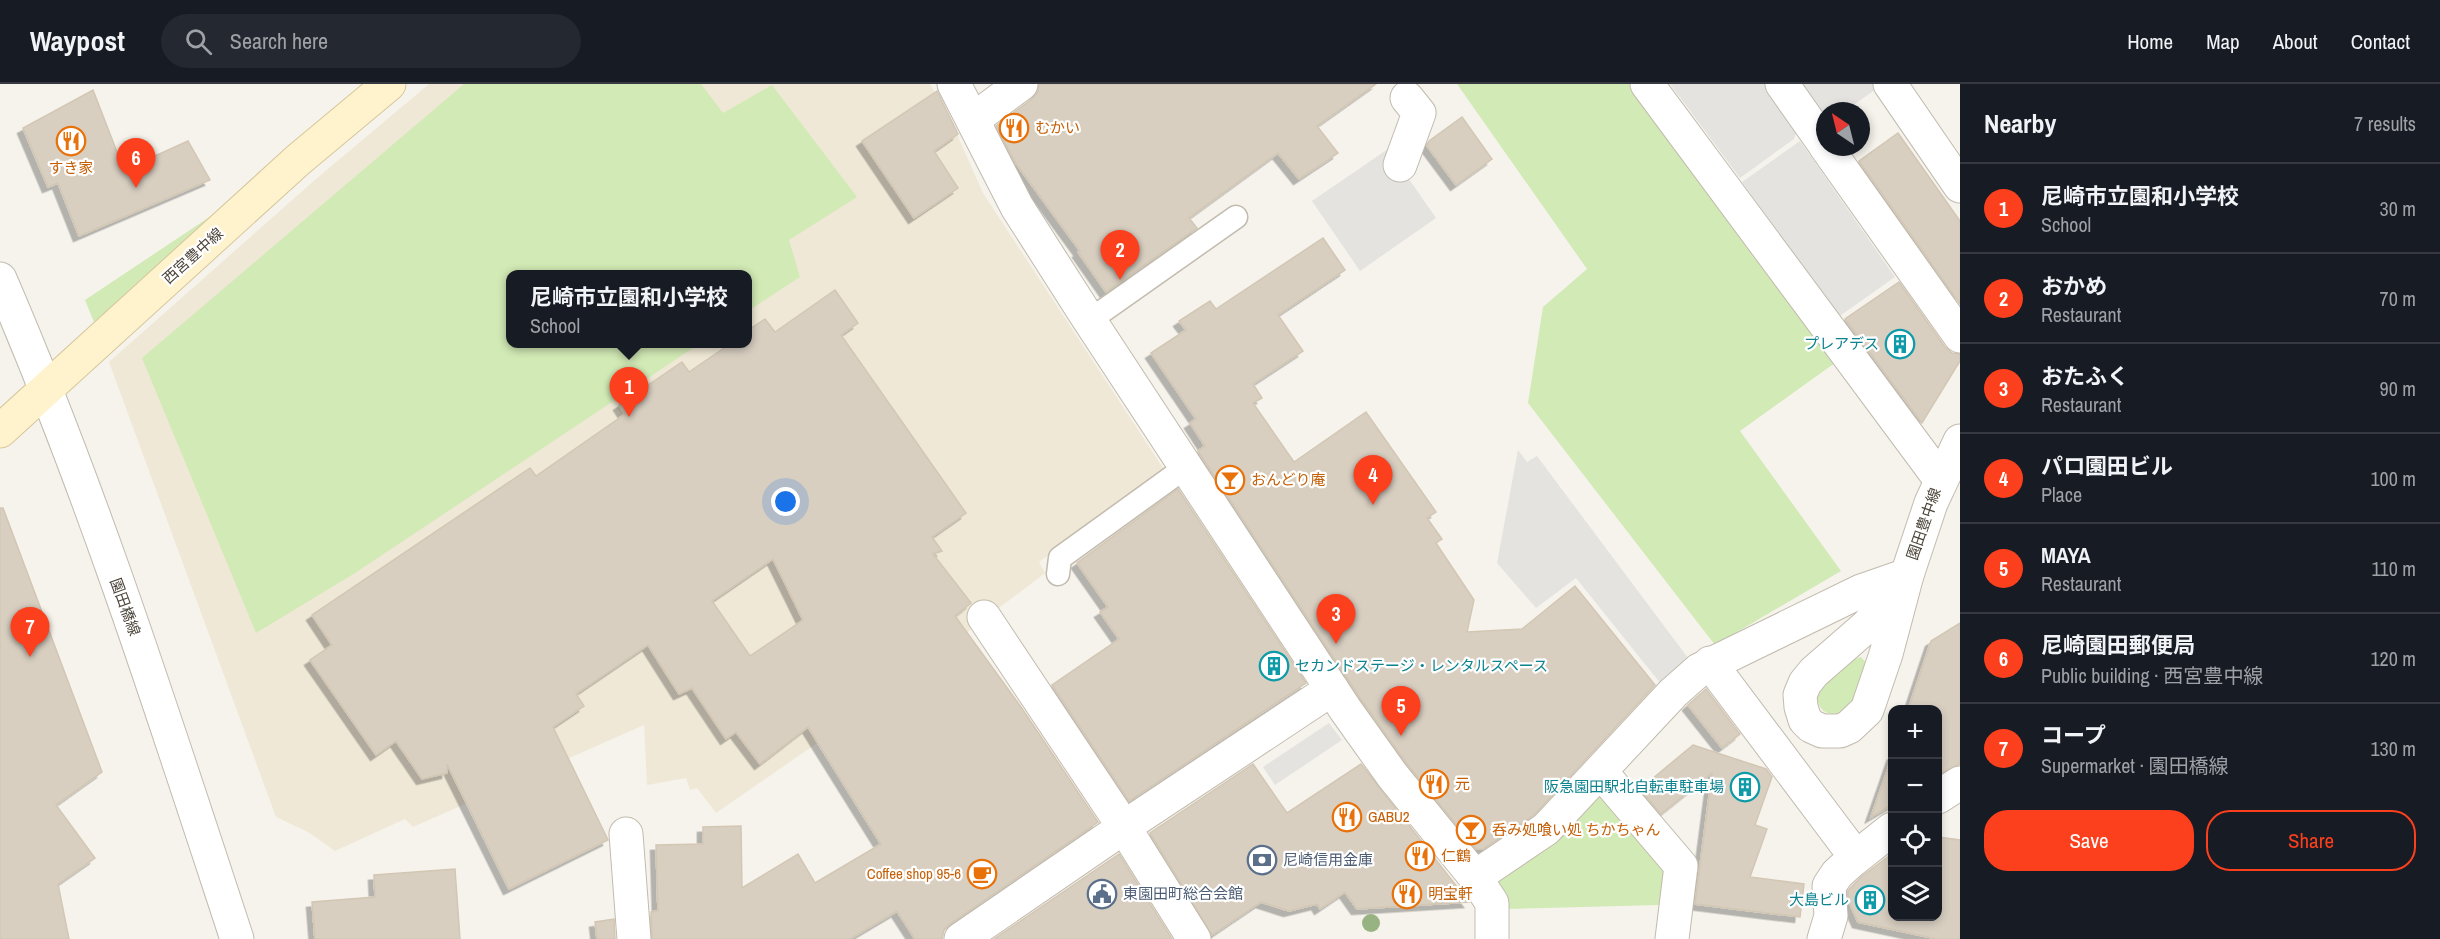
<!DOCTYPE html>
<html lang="en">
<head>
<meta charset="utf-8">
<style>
  body { margin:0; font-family:"Archivo Narrow","Noto Sans JP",sans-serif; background:#242831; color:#f1f3f6 }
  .controls { position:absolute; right:18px; bottom:18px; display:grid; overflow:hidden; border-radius:12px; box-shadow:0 3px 9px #0003 }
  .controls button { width:54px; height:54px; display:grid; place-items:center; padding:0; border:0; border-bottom:2px solid #363941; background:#171b24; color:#f1f3f6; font:30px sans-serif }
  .compass { position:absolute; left:1816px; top:18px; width:54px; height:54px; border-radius:50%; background:#171b24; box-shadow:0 3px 9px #0003; rotate:325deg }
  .you { position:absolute; left:786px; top:418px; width:21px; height:21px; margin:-15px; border:4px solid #fff; border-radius:50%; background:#1a73e8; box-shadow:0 0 0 9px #1a73e833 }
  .badge { display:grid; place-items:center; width:39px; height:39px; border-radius:50%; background:#fc3f1d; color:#fff; font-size:20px; font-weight:700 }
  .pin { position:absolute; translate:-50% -50px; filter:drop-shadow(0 2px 3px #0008) }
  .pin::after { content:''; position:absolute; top:32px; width:21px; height:18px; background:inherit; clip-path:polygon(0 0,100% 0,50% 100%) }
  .popup { position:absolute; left:506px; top:186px; width:246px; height:78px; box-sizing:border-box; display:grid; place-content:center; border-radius:12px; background:#171b24; filter:drop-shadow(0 2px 4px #0005); font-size:20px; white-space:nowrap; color:#9ea1a6 }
  .popup b { font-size:22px; color:#f1f3f6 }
  .popup::after { content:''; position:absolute; left:50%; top:100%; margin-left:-12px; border:12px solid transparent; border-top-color:#171b24 }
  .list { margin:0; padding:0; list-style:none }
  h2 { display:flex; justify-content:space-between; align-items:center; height:78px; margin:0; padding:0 24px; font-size:26px }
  h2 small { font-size:20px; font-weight:400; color:#9ea1a6 }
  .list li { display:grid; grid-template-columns:39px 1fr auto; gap:18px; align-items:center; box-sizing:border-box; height:90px; padding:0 24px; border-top:2px solid #363941 }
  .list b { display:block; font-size:22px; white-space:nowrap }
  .list p { margin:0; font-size:20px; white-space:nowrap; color:#9ea1a6 }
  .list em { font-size:20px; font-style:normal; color:#9ea1a6 }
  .actions { display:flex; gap:12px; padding:18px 24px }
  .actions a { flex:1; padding:14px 0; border:2px solid #fc3f1d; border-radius:24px; text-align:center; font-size:21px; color:#fc3f1d }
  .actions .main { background:#fc3f1d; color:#fff }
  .icon { flex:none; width:33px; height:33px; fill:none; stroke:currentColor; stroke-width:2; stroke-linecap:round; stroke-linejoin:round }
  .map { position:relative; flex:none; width:1960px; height:855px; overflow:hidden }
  header { display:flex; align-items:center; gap:36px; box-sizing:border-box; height:84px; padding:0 30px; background:#171b24; border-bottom:2px solid #363941 }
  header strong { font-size:28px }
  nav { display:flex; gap:33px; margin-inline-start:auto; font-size:21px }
  .search { width:420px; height:54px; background:#242831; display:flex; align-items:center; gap:15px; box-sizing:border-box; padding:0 21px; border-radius:33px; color:#9ea1a6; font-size:22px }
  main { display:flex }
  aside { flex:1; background:#171b24 }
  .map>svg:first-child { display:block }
  .education { fill:#efe8d6; fill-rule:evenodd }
  .green { fill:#d2eab5 }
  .parking { fill:#e5e3e0 }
  .building { fill:#d8cfc1; stroke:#d3c7b4; stroke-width:1.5; fill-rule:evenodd; filter:url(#shadow) }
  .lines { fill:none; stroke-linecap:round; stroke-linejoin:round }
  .service-casing { stroke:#c2bbae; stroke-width:25 }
  .minor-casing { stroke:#c2bbae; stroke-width:35 }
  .tertiary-casing { stroke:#c2bbae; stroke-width:35 }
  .secondary-casing { stroke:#d6c79b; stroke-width:35 }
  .service { stroke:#fff; stroke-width:22 }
  .minor { stroke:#fff; stroke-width:33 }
  .tertiary { stroke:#fff; stroke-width:33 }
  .secondary { stroke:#fff3cd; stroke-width:33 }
  .tree { fill:#97b381 }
  .labels { text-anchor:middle; stroke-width:4.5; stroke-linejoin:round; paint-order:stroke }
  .food-label { font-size:15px; fill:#c56008; stroke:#fff; text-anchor:start }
  .street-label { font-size:15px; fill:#4b4439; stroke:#fff }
  .culture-label { font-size:15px; fill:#0d838f; stroke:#fff; text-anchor:end }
  .service-label { font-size:15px; fill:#4e5e75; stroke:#fff; text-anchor:start }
</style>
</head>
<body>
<header>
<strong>Waypost</strong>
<div class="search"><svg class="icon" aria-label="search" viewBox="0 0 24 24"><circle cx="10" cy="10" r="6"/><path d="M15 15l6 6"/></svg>Search here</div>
<nav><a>Home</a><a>Map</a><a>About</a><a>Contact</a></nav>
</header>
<main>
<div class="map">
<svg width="1960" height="855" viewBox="0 0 1960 855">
  <defs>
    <filter id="shadow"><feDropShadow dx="-5.5" dy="5.5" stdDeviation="0" flood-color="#0004"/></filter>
  </defs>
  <rect width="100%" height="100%" fill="#f6f3ec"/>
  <path class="education" d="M429,0H930L952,39L983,109L1165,387L1039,478L1045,489L872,621L716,729L697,704L690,706L686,694L647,701L644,641L413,743L405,735L335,767L308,748L276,733L109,278L316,95ZM510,190H748V260H510Z"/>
  <g class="green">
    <path d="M464,0H701L723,29L772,1L857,113L789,156L800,193L748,227V190H510V260H699L355,489L256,549L142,274Z"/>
    <path d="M1457,0H1634L1839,276L1740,347L1841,487L1715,561L1528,319L1543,223L1587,185Z"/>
    <path d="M241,112L94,238L85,216Z"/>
    <path d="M1861,573L1867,580C1864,591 1862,608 1855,617C1838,638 1814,633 1817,604L1854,575Z"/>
    <path d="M1600,704L1664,783L1660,821L1508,825L1494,792Z"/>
  </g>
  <g class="parking">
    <path d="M1670,0H1767L1798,43L1794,55L1740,94Z"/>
    <path d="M1799,0H1873L1876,5L1845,27H1825V38Z"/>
    <path d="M1800,57L1895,193L1837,234L1742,98Z"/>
    <path d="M1388,65L1436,134L1360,187L1312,117Z"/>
    <path d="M1518,366L1527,378L1537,372L1694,582L1665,605L1576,494L1536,524L1497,479Z"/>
    <path d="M1329,639L1342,656L1275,701L1263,683Z"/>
  </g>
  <g class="building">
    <path d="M1039,0H1376L1317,42L1338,69L1299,95L1278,69L1189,134L1197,144L1106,208L1078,168L1080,167L1015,78L996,42L1032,15L1038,8Z"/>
    <path d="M93,6L124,86L188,57L210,96L79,152L58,99L48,103L23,44Z"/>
    <path d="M937,7L958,50L934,67L958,104L914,134L862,57Z"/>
    <path d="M1462,33L1492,75L1456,101L1427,62L1429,57Z"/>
    <path d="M1898,49L1960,137V220L1859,77Z"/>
    <path d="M1323,154L1345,186L1278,231L1303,267L1253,300L1262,314L1253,319L1294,378L1366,328L1436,428L1427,434L1442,455L1436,459L1474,516L1467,548L1522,545L1575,502L1655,601L1534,731L1483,765H1476L1407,680L1360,614L1198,367L1205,362L1190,339L1196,335L1151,269L1186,246L1179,237L1210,217L1216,225Z"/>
    <path d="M1899,198L1945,263L1952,269L1960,270V277L1922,339L1845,235Z"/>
    <path d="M835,206L858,239L841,251L966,429L932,453L942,467L933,470L971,519L955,532L1021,623L1098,738L950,840L944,846L942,855H915L897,827L850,855H652L651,828L658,827L656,761L703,760V743L741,742L742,804L798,770L815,799L881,760L808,643L760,680L736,648L726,655L692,604L679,610L648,561L576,610L584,622L553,643L608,756L509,805L447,680V689L422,695L396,657L376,671L310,576L332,561L312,531L530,384L536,392L625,330L619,321L682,278L689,288L730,260H747V247L765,235L775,248ZM773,475L803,536L750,572L712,517Z"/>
    <path d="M1178,405L1306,599L1129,717L1052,601L1119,555L1100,528L1108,523L1077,479Z"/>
    <path d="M0,424H3L102,688L56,721L95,774L58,800L69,855H0Z"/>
    <path d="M1960,539V680L1938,691V626H1908L1931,557Z"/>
    <path d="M1706,605L1740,650L1722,664L1688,621Z"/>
    <path d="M1693,661L1766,685L1772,693L1755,741L1767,745L1750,793L1804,800L1800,833L1695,820L1712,689L1661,730L1640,705Z"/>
    <path d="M1893,670V720L1871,733Z"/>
    <path d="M1253,680L1287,729L1361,680L1469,818L1357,825L1345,808L1320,825L1317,820L1289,827L1261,818L1212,851L1150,749Z"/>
    <path d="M1938,753L1960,756V855H1937L1858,838L1849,818L1848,807L1861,793L1893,769V832H1938Z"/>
    <path d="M1119,770L1172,855H994Z"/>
    <path d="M455,785L460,855H315L312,818L375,813L374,791Z"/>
    <path d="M614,835L615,855H597L595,838Z"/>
  </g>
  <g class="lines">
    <g class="service-casing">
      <g id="service">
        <path d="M1090,236L1236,133"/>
        <path d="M1058,490L1060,474L1186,383"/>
      </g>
    </g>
    <g class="minor-casing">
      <g id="minor">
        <path d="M954,0L1017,123L1084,228L1345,625L1392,691L1475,793L1492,819V855"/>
        <path d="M1647,0L1940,395"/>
        <path d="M1782,0L1825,61"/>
        <path d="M1890,0L1960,102"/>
        <path d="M974,35L1021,0"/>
        <path d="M1826,63L1960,252"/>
        <path d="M1400,81L1419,29L1407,14"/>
        <path d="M984,533L1124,743L1194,855"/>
        <path d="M1710,579L1852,768L1849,779L1837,790L1829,802L1831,832L1824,855"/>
        <path d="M1601,688L1681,782L1672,855"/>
        <path d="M1938,713L1960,699"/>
        <path d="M626,750L634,855"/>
        <path d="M1849,779L1892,745"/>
        <path d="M1475,793L1546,745L1673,609L1699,586L1861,507L1907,491"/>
        <path d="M961,855L1133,737L1332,605"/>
      </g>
    </g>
    <g class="tertiary-casing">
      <g id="tertiary">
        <path d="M0,195C93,410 164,633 237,855"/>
        <path d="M1907,491L1868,541L1814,588L1805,599L1800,611L1801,623L1805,636L1811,642L1822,647H1840L1849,643L1867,626L1886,570L1907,491L1931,419L1960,357"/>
      </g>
    </g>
    <g class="secondary-casing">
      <path id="secondary" d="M0,347L298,76L389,0"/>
    </g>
    <use href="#service" class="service"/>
    <use href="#minor" class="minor"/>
    <use href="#tertiary" class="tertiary"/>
    <use href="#secondary" class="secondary"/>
  </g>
  <circle class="tree" cx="1371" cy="839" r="9"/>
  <defs>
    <g id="restaurant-ring" transform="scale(1.5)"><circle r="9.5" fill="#fff" stroke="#e8710a" stroke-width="1.5"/><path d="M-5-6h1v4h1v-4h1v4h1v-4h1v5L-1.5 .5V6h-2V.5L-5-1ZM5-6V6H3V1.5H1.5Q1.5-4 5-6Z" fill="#e8710a"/></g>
    <g id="building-ring" transform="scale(1.5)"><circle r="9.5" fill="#fff" stroke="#0f9aa8" stroke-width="1.5"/><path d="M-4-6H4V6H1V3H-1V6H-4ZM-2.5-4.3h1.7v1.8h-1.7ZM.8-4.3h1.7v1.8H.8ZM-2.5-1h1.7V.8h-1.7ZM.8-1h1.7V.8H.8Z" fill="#0f9aa8"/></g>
    <g id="bar-ring" transform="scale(1.5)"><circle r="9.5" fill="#fff" stroke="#e8710a" stroke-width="1.5"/><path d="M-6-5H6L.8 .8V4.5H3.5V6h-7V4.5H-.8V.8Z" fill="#e8710a"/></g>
    <g id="bank-ring" transform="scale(1.5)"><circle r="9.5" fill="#fff" stroke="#5c6f8a" stroke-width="1.5"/><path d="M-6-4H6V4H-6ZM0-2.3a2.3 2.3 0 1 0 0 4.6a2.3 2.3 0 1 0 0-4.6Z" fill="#5c6f8a"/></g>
    <g id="cafe-ring" transform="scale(1.5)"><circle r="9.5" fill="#fff" stroke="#e8710a" stroke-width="1.5"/><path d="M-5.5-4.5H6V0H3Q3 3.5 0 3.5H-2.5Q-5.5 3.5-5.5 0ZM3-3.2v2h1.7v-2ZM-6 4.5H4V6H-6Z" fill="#e8710a"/></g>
    <g id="civic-ring" transform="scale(1.5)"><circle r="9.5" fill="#fff" stroke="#5c6f8a" stroke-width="1.5"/><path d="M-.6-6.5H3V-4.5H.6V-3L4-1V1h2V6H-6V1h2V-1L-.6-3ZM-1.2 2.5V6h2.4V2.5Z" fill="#5c6f8a"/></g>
  </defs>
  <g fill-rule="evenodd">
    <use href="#restaurant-ring" x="1014" y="44"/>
    <use href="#restaurant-ring" x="71" y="57"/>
    <use href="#building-ring" x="1900" y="260"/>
    <use href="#bar-ring" x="1230" y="396"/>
    <use href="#building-ring" x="1274" y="582"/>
    <use href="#restaurant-ring" x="1434" y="700"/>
    <use href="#building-ring" x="1745" y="703"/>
    <use href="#restaurant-ring" x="1347" y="733"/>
    <use href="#bar-ring" x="1471" y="746"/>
    <use href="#restaurant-ring" x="1420" y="772"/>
    <use href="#bank-ring" x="1262" y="776"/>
    <use href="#cafe-ring" x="982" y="790"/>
    <use href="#civic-ring" x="1102" y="810"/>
    <use href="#restaurant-ring" x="1407" y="810"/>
    <use href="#building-ring" x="1870" y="816"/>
  </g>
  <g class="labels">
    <g class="food-label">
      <text x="1035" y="49">むかい</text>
      <text x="71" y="89" text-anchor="middle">すき家</text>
      <text x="1251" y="401">おんどり庵</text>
      <text x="1455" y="705">元</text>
      <text x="1368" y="738">GABU2</text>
      <text x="1492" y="751">呑み処喰い処 ちかちゃん</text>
      <text x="1441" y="777">仁鶴</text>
      <text x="961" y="795" text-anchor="end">Coffee shop 95-6</text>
      <text x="1428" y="815">明宝軒</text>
    </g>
    <g class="street-label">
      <text transform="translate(193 172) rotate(-42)" y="5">西宮豊中線</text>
      <text transform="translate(1924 440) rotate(-71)" y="5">園田豊中線</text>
      <text transform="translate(125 523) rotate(70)" y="5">園田橋線</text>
    </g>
    <g class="culture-label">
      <text x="1879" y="265">プレアデス</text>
      <text x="1295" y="587" text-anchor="start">セカンドステージ・レンタルスペース</text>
      <text x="1724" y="708">阪急園田駅北自転車駐車場</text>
      <text x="1849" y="821">大島ビル</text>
    </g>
    <g class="service-label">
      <text x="1283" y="781">尼崎信用金庫</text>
      <text x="1123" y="815">東園田町総合会館</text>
    </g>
  </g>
</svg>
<div class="controls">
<button>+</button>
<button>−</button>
<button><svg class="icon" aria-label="locate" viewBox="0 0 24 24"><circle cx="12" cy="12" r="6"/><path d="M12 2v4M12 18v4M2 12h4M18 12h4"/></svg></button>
<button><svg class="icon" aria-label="layers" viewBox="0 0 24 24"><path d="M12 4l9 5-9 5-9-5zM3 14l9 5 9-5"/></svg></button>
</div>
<svg class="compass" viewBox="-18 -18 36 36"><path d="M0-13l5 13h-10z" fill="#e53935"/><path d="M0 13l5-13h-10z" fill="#9ea1a6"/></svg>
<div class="you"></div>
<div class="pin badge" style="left:629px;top:333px">1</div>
<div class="popup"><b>尼崎市立園和小学校</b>School</div>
<div class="pin badge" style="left:1120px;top:196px">2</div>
<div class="pin badge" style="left:1336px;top:560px">3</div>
<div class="pin badge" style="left:1373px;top:421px">4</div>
<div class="pin badge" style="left:1401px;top:652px">5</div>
<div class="pin badge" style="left:136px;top:104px">6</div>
<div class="pin badge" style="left:30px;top:573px">7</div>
</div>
<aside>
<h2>Nearby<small>7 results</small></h2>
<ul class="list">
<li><span class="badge">1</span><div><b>尼崎市立園和小学校</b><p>School</p></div><em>30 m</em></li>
<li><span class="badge">2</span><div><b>おかめ</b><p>Restaurant</p></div><em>70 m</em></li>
<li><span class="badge">3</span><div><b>おたふく</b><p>Restaurant</p></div><em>90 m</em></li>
<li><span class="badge">4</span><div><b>パロ園田ビル</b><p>Place</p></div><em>100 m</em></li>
<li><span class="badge">5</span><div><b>MAYA</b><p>Restaurant</p></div><em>110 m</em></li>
<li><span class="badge">6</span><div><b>尼崎園田郵便局</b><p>Public building · 西宮豊中線</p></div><em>120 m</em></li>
<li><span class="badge">7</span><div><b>コープ</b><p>Supermarket · 園田橋線</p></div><em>130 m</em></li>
</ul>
<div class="actions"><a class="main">Save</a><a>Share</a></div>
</aside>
</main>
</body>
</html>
